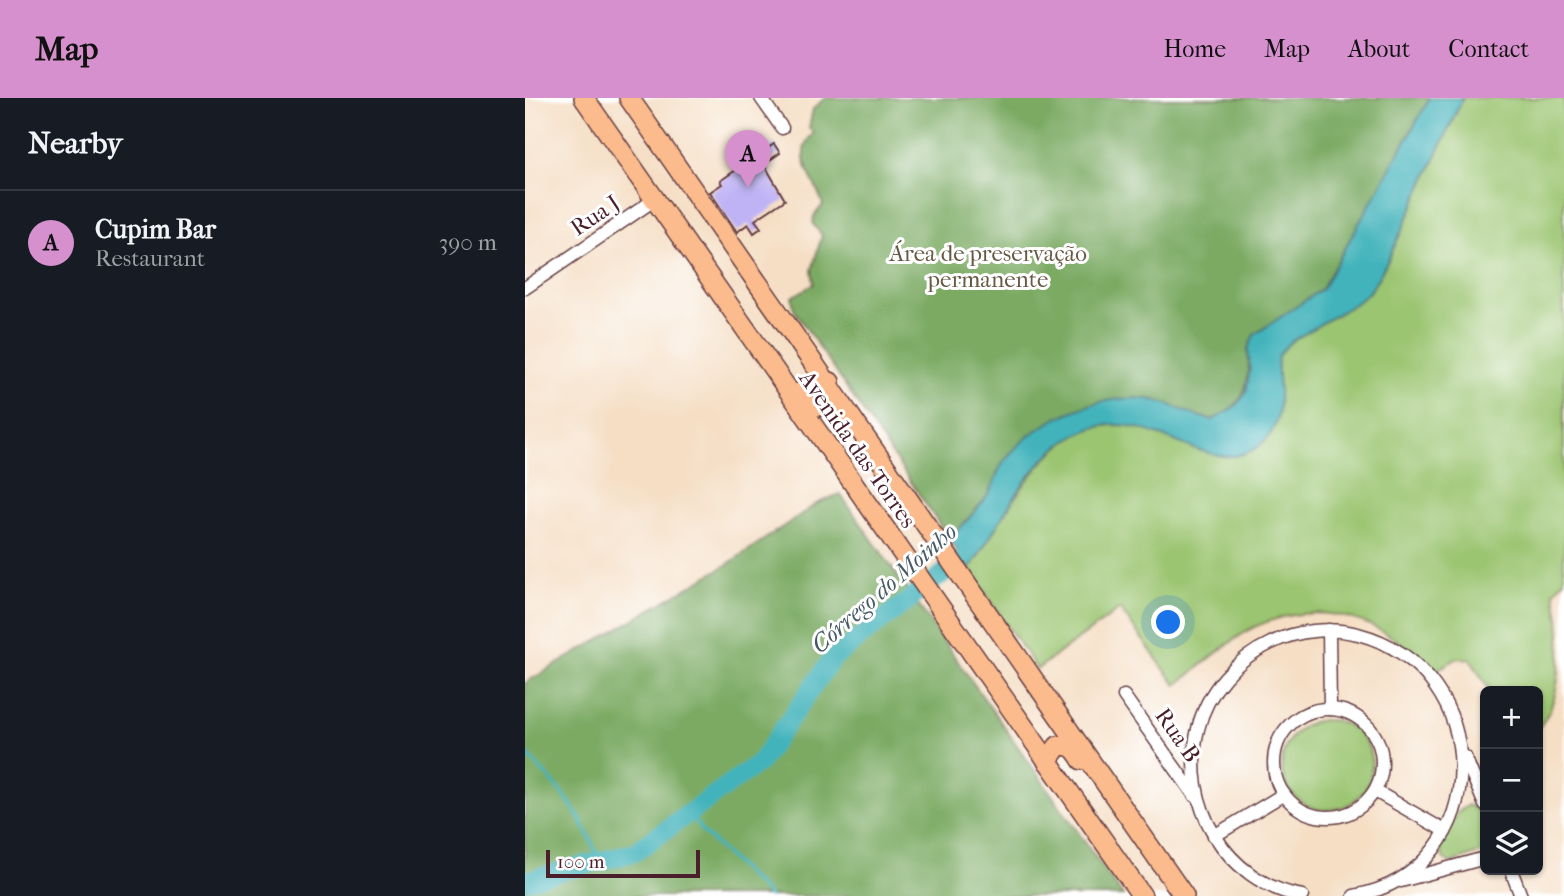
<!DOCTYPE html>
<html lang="en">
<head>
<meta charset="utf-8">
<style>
  body { margin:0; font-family:"IM FELL French Canon",serif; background:#242831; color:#f1f3f6 }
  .controls { position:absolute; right:21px; bottom:21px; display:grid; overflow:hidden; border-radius:10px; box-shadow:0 2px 5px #0004 }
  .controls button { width:63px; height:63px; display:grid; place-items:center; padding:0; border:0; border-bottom:2px solid #363941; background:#171b24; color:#f1f3f6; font:35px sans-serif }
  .scale { position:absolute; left:21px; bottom:18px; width:154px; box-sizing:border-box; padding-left:7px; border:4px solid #4a1f2b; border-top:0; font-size:19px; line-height:24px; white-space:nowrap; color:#4a1f2b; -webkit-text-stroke:5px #fff; paint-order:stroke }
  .you { position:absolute; left:644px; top:525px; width:24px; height:24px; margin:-18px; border:5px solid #fff; border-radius:50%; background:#1a73e8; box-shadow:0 0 0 10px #1a73e833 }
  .badge { display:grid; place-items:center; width:46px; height:46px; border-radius:50%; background:#d690ce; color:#111; font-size:23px; font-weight:700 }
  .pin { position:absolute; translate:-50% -58px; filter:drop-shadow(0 2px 4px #0008) }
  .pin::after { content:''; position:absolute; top:37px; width:24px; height:21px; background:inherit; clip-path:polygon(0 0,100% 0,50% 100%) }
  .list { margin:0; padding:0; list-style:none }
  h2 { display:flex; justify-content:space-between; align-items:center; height:91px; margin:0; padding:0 28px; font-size:30px }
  h2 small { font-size:23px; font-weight:400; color:#9ea1a6 }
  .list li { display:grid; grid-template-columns:46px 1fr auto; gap:21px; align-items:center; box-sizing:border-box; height:105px; padding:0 28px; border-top:2px solid #363941 }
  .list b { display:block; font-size:26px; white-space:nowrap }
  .list p { margin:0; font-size:23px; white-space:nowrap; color:#9ea1a6 }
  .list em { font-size:23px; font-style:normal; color:#9ea1a6 }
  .icon { flex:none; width:38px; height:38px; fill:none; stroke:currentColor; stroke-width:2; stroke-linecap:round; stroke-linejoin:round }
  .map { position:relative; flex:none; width:1039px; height:798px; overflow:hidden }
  header { display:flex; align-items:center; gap:42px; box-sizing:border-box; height:98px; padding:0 35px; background:#d690ce; color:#111 }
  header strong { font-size:33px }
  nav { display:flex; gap:38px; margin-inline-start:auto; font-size:24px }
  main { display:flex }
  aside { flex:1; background:#171b24 }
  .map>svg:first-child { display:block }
  .green { fill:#9bc571; stroke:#72724e; stroke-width:2 }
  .forest { fill:#7caa63; stroke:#636447; stroke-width:2 }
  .water { fill:#43b3bb; stroke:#466973; stroke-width:2 }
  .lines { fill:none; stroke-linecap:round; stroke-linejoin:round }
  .stream { stroke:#43b3bb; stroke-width:3.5 }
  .river { stroke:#43b3bb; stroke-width:19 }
  .building { fill:#c0b3f5 }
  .minor-casing { stroke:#643c42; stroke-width:15 }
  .primary-casing { stroke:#643c42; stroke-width:22 }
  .minor { stroke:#fff; stroke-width:12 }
  .primary { stroke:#fbbb8c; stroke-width:19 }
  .labels { text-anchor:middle; stroke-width:6; stroke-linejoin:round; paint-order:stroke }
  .street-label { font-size:23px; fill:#4a1f2b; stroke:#fff }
  .park-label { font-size:23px; fill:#665944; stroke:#fff }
  .water-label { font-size:24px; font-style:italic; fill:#475a65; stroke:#fff }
</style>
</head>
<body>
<header>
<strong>Map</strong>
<nav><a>Home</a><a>Map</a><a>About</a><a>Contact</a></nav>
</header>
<main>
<aside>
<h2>Nearby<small></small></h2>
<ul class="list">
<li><span class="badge">A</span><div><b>Cupim Bar</b><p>Restaurant</p></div><em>390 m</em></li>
</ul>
</aside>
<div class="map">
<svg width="1039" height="798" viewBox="0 0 1039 798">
  <rect width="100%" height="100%" fill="#fff"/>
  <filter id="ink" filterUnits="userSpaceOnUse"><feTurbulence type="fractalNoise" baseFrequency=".0143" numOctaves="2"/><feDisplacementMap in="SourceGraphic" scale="14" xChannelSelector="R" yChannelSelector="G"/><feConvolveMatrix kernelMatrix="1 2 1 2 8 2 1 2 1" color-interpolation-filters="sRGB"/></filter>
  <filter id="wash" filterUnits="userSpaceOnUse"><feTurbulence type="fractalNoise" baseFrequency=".00686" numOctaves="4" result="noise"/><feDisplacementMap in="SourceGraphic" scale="28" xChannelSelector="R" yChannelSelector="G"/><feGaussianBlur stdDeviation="1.57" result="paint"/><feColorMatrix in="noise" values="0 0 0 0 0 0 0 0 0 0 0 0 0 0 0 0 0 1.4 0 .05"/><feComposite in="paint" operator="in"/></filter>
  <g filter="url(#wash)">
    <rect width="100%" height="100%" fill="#f5dec4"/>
    <g class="green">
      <path d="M938,0H1039V482L1029,494C1039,534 1039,603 1013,630V593H965L945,561L933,560L908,574C859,522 799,498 729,529C707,540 673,571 651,587L595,511L512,571L444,471C481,422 518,326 591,327C619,327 647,340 673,350L754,315L752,258L764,245L834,203L846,192L863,162Z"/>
      <circle cx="802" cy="667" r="45"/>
      <path d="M943,707L956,714L960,726V753L925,765L918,760L915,750L933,714Z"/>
    </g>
    <g class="forest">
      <path d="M300,0H905L797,191L723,251C726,284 721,308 688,322L664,318L641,305L514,332L479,363L462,399L425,442L269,212L267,199L289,186L287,172L297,137L288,126L289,118L298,107C292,83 264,57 289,35L284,30L288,11Z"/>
      <path d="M315,396L598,798H0V585L203,466L293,405Z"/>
    </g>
    <path class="water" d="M905,0H938L863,162L846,192L834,203L764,245L753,258C751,277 757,298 753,317C748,342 726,360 699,358C653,353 614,314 565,331C504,352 479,424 444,471L425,442C436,427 453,413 463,397C469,387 472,373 479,363C511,322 571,296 622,301C645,303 663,318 688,322L712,307L721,294L725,270L723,251L729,237L797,191Z"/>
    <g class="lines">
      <g class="stream">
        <path d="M0,654C36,693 56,711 74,763"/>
        <path d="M164,715L177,733L244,798"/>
      </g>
      <path class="river" d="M0,783L110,754L235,664L307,561L441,458"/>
    </g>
    <g id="blocks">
      <path class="building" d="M249,46L255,55L239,66L260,102L230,122L236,130L229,135L223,126L212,134L185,94L197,86L195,83Z"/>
    </g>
  </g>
  <g filter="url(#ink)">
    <use href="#blocks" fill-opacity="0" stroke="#643c42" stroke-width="2"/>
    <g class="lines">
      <g class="minor-casing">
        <g id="minor">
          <path d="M236,0L257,30"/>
          <path d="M0,190L129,102"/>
          <path d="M804,532L805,611"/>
          <path d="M599,598L670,698"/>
          <circle cx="803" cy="665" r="54"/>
          <path d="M940,659L960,707"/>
          <path d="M850,693L920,733"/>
          <path d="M689,738L759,696"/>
          <path d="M986,772L996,798"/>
          <path d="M876,783L960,760"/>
          <path d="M777,798C700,784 655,705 673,631C682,593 711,561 746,545C772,532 804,529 833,536C970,572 971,772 829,798"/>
        </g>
      </g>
      <g class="primary-casing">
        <g id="primary">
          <path d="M59,0L617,798"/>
          <path d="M104,0L659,798"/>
          <path d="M273,295L282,308H297L305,298V284"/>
          <path d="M522,663L533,648C547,646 550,651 557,662"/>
        </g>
      </g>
      <use href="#minor" class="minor"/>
      <use href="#primary" class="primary"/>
    </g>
  </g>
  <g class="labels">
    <g class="street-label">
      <text transform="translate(70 117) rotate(-34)" y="8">Rua J</text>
      <text transform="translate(333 351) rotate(55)" y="8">Avenida das Torres</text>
      <text transform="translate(653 637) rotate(55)" y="8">Rua B</text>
    </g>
    <g class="park-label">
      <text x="463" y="163">Área de preservação<tspan x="463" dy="26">permanente</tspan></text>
    </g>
    <g class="water-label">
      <text transform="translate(359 490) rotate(-41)" y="8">Córrego do Moinho</text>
    </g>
  </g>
</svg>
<div class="controls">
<button>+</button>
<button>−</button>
<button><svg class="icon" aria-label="layers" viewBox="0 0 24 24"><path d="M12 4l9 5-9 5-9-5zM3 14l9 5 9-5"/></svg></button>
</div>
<div class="scale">100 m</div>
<div class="you"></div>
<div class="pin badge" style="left:223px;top:90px">A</div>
</div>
</main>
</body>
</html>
